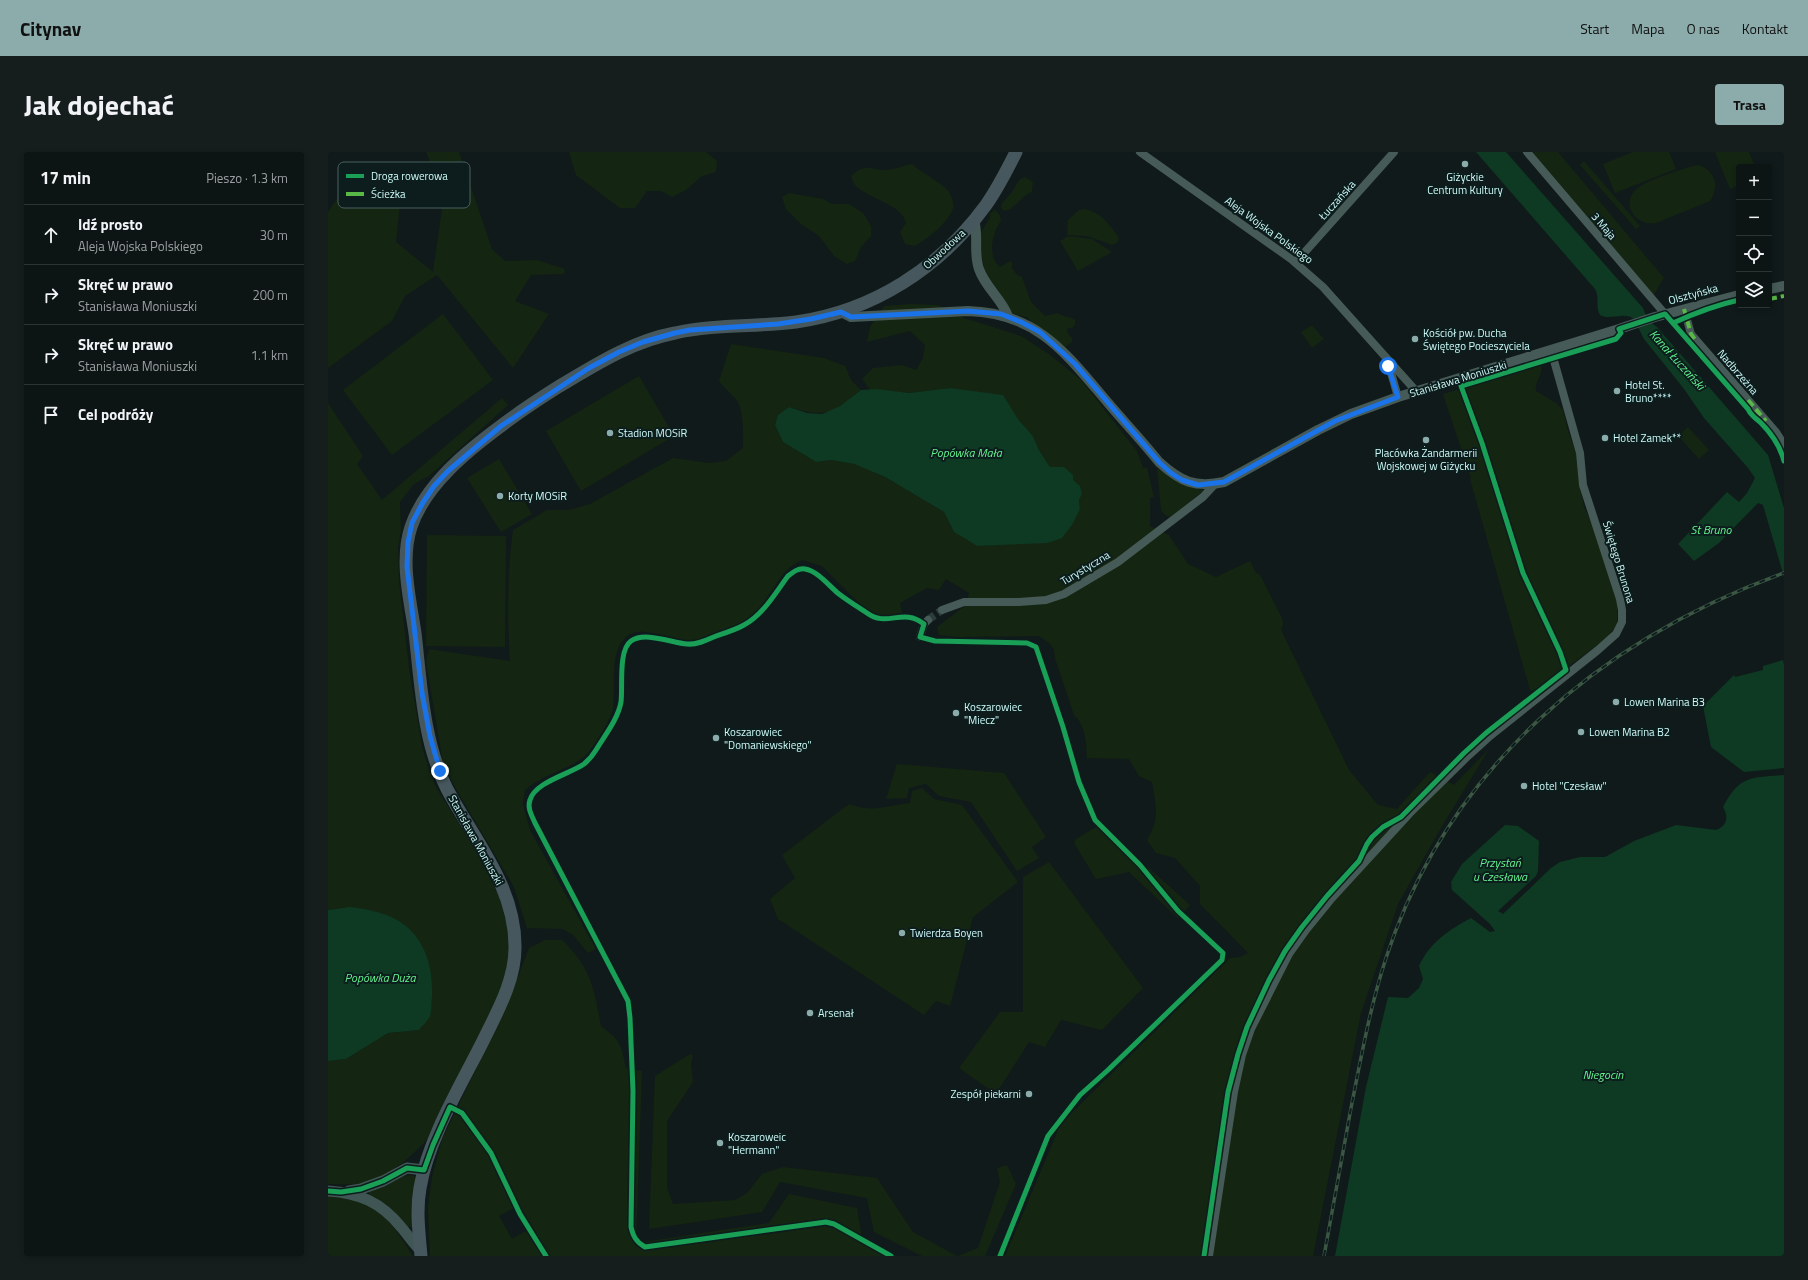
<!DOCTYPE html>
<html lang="pl">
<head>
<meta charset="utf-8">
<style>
  body { margin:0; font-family:"Titillium Web",sans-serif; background:#151d1d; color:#f1f3f6 }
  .controls { position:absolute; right:12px; top:12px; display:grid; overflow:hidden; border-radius:4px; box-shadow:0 2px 6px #0003 }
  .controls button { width:36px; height:36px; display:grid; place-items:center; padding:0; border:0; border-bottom:1px solid #2c3334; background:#0c1414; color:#f1f3f6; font:20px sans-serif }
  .stop { position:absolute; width:12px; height:12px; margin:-9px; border:3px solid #1a73e8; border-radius:50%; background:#fff }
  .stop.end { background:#1a73e8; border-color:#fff; box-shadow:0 1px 4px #0008 }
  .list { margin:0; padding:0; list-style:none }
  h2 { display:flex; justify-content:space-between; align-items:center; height:52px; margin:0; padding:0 16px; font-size:17px }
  h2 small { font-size:13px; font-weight:400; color:#9a9ea0 }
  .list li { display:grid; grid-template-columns:26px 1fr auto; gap:12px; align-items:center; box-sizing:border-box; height:60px; padding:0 16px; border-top:1px solid #2c3334 }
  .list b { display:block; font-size:15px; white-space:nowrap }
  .list p { margin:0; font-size:13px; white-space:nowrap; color:#9a9ea0 }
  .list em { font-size:13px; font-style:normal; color:#9a9ea0 }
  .icon { flex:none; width:22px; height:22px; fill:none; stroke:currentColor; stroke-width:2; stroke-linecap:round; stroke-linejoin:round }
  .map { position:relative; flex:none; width:1456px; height:1104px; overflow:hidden; border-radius:4px }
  header { display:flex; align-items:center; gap:24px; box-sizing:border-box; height:56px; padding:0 20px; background:#8bacab; color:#111 }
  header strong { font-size:19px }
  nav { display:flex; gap:22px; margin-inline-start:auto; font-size:14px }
  .intro { display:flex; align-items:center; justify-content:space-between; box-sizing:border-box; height:96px; padding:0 24px }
  h1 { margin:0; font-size:28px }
  .button { padding:10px 18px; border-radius:4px; background:#8bacab; color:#111; font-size:14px; font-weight:700 }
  main { display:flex; gap:24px; padding:0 24px }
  aside { flex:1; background:#0c1414; border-radius:4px; box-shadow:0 2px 6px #0003 }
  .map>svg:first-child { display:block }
  .green { fill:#142512; fill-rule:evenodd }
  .water { fill:#0e3922 }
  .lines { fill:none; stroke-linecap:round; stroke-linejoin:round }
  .minor-tunnel { stroke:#2c3c3b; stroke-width:8; stroke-dasharray:8 4; stroke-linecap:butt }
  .minor { stroke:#465a57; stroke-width:8 }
  .tertiary { stroke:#465a57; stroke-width:10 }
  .secondary { stroke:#405654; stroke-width:11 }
  .primary { stroke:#46585d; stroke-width:13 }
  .rail-casing { stroke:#3b5744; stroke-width:3.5 }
  .rail { stroke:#0d1d1d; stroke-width:2; stroke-dasharray:6; stroke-linecap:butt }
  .quiet { stroke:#58b947; stroke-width:4; stroke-dasharray:8 4; stroke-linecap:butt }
  .cycleway-casing { stroke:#0d1d1d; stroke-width:8 }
  .cycleway { stroke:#1a9f57; stroke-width:5 }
  .route { stroke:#1a73e8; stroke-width:5 }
  .poi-dot { fill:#8bacab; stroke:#0d1d1d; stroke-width:1.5 }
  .labels { text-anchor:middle; stroke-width:4; stroke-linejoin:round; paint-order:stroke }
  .poi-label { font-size:11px; fill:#cdfbf9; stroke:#0d1d1d; text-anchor:start }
  .street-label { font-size:11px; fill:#cdfbf9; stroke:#0d1d1d }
  .water-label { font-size:12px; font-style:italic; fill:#63f38f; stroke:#0d1d1d }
  .key { fill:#0d1d1d; stroke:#47605f; stroke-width:1 }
  .key-label { font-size:11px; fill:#cdfbf9 }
</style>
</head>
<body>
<header>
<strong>Citynav</strong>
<nav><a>Start</a><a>Mapa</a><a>O nas</a><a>Kontakt</a></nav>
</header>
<div class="intro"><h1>Jak dojechać</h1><a class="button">Trasa</a></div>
<main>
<aside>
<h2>17 min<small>Pieszo · 1.3 km</small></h2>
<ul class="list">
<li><svg class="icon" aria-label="ahead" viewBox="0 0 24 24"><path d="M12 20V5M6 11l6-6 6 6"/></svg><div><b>Idź prosto</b><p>Aleja Wojska Polskiego</p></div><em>30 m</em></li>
<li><svg class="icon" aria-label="right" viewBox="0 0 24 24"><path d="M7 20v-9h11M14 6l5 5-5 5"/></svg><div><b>Skręć w prawo</b><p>Stanisława Moniuszki</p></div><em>200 m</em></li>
<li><svg class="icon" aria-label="right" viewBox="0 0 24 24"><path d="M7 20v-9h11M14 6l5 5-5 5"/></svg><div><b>Skręć w prawo</b><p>Stanisława Moniuszki</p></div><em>1.1 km</em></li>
<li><svg class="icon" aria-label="arrive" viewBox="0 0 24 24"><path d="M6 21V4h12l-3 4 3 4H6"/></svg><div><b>Cel podróży</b></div></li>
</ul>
</aside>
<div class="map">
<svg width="1456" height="1104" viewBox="0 0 1456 1104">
  <rect width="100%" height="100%" fill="#101a1a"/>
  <g class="green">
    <path d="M98,0H131L164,97L177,109L209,108L237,117L236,122L203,123L187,149L221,162L185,216L109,123L77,144L64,169L0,216V60L16,36L72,51L68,90L105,120L117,36L89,46L105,17Z"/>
    <path d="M241,0H378L389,9L388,20L374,24L358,38L344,45L333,39H319L307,56H292L248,23Z"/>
    <path d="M1206,0H1230L1336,126L1325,144L1205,3Z"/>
    <path d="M1305,0H1341L1348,17L1287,41L1275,12Z"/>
    <path d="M1387,0H1421L1427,15H1411V33L1402,37Z"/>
    <path d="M1256,9L1312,74L1308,77L1252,13Z"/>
    <path d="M584,12C595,22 613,30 621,40C624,44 625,51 626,55C617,74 604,83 587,94L577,92L572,80L578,71C575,53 539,46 527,33C525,30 524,27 523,24C540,7 546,22 565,17C571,16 577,13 584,12Z"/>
    <path d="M1371,13C1387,19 1392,34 1382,49L1328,71C1307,75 1291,50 1310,36C1319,28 1352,18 1365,14Z"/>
    <path d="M697,25L705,30L704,40C695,43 692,51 684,55L683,57L675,59L673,54C675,48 680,46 683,41C688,35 688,28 697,25Z"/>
    <path d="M461,41L495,47L504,52H521L535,61L543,74V84L533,95L527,109L519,112L506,104L491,84L473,72L458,57L454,45Z"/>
    <path d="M757,57C773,60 782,73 791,86L789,91L784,93L759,84L739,83L740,68L751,58Z"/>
    <path d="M667,58L672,63L673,69C664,80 659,105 672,115L682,109L685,112L683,115L689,123L694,125L703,150L717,164L730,161C735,165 741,164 747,168V173L744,176H740L739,180L744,186V190L737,195L732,193L715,177L708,175L699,165L685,162L670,142L658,123L651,94L653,80L662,66V61Z"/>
    <path d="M740,84L764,87L784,100L750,119L732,89Z"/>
    <path d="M581,152L610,153L627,163L693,184L721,202L753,228L809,299L815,316H819L826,345L822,346V374L841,383L860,412L888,425L922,409L928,421L932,423L954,466L955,472L953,478L1021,618L1050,653L1069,657L1102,620L1126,633L1161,597L1110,681L1070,752L1033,861L985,1104H677L733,971L902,806L912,805L920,801L872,752V734L847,706L828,701L819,688C832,667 828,654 824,630L811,624L801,607L759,606C758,591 758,573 746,563L727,506L726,498L722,492L711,484L631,485L611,483L609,475L638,453L641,441L618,427L611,438L599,436L572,451L574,461L551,465L537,457L494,414L474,408C470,410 465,413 461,416C447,430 439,450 424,464C415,473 385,484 372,488C350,493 314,469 297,486C281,501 288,536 285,556C283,568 267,592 260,601C248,614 227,619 212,628C207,630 202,634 197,638L195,652L202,678L268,797L260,801L245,783L235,777L199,776L186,735L128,637L115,611L98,510L101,497L182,509C179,465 179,421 185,378L219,358H241L262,352L345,306L381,311L398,309L415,296C415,282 416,263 410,250C409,248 394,233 391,229L403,192L496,206L517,214L523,228L533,238C503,262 498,266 461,255L450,263L447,273L455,290L488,310L503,308L526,312L557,325L616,360L626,380L649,394L683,391L752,357L751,348L754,342L722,315L711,298L705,284L690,267L622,236L581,241L542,238L534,227L545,216L574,213L588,218L595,206L597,193L582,179L539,190L542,175L556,154Z"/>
    <path d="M115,162L165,228L64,303L15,238Z"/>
    <path d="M984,173L996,187L984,196L973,180Z"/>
    <path d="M1213,213C1216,222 1206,229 1208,239L1228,251L1235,258L1240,279L1249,304L1251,331L1256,355L1266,376L1289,450V472L1279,486L1207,539L1202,538L1142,327L1143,326L1115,242Z"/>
    <path d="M311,224L346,284L253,339L218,279Z"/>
    <path d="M174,246L180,253L101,324L86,332L72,350L73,379L70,395L71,429L81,516L94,594L101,618L109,637L152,705L172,747L179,772L182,791L177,829L105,981C88,1000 63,1025 38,1031C25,1033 13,1032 0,1032V909L18,907L60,881L91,878L21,755L0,758V251L35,304L29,312L54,348Z"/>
    <path d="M1360,275L1381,298L1371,307L1350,284Z"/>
    <path d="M171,307L204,362L173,380L139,326Z"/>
    <path d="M829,316L854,332L875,338V339L847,362L842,365L837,363L833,358Z"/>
    <path d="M99,383L178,384L177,495L98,494Z"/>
    <path d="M569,612L676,621L718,685L704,695L711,706L689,719L643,650L611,644L598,632L581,636L579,646L558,647Z"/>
    <path d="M594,636L606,647L634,653L690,730L645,765L622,854L608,849L596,863L450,767L442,747L467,726L454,703L521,652C544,661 558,654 582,651L584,639Z"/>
    <path d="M768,675H771L814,719L820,715L862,753L850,766L801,720L768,727L746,691L748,687Z"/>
    <path d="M721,710L815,836L774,878L733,868L717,895L701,890L668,942L631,916L672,860H695V725Z"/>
    <path d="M217,788H234C263,815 266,837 273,874C293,889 293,892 298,916L314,919L308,1091L441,1071L461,1042L529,1056L534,1086L565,1104H102L100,1055L104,1025L114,987L178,856L201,796ZM189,1054L201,1077L184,1087L171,1064Z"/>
    <path d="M362,902L365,903L363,912L365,930L339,969V1035L345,1052L407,1048L419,1041L434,1022L455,1015L549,1026L585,1080L629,1104H594L546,1080L539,1046L452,1030L434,1060L321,1077L327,924Z"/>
    <path d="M679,1013L688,1032L657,1104H630L650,1096L672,1030L669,1016Z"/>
    <path d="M81,1023L86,1024L88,1028L86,1069L84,1075H79L41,1044V1039L73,1025Z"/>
    <path d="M0,1043C11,1045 24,1045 34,1049C58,1059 71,1083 85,1104H0Z"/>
  </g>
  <g class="water">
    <path d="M1148,0H1178L1315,156C1318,164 1321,170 1329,175L1440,303L1456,356V425L1435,353L1430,351L1391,391L1366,409L1350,392L1399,340L1411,350L1419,341L1427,326L1420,316L1376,266L1356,237L1316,187L1306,167C1297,159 1282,169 1272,163C1267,155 1272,146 1267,137Z"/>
    <path d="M622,236L675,243L690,267L705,284L711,298L722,315H736L745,323V328L752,334L754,342L751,348L752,357L744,373L734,386L720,391L649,394L626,380L616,360L557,325L526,312L503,308L488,310L455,290L447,273L450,263L461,255L479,261L494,262L512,254L533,238L548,237L581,241Z"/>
    <path d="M1455,508L1456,513V616L1416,620L1383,595L1375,554L1406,523L1407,525L1435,518V514Z"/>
    <path d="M1456,623V1104H1007L1038,935L1060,845L1080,846L1091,836L1095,827L1091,814C1102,790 1121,778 1143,766L1162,780L1167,779L1162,772L1124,738L1123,730L1134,712L1177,673L1190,674L1211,689L1210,719L1208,724L1170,759L1175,762L1223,716L1232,710L1252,705H1277L1306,689L1348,673L1388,678C1399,674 1401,665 1395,655C1412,623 1423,626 1456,623Z"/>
    <path d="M21,755C40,757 62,761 78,774C99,792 105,818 104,845C103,851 104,859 102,864C100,869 94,874 91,878L60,881L18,907L0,909V758Z"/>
  </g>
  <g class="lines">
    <path class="minor-tunnel" d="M600,468L614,458"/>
    <g class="minor">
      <path d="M812,0L963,107L995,135L1088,239"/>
      <path d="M1199,0L1337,162"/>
      <path d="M968,110L1066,0"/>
      <path d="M1356,157L1363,182L1448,280L1456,293"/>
      <path d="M1059,207L1070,245"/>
      <path d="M614,458L636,450H691L718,448L736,442L790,410L875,345L887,332"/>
      <path d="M592,485L596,472L600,468"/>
      <path d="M881,1104L906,940L914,903L923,877L961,802L978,778L1004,746L1082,661L1140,604L1162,584L1270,498L1288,482L1294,470V458L1292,447L1255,333L1252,301L1223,198"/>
    </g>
    <g class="tertiary">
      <path d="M646,68C651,84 645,100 651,117C657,135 673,146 680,164"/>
      <path d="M1441,137L1456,134"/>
      <path d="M513,160L523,165L640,159C711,161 739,203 781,252C798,272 815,290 831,310C853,330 867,336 896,330L990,278L1023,262L1070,245L1291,177L1327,165L1411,143"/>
    </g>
    <g class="secondary">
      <path d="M0,1039C31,1041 53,1050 73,1075C80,1083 85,1091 93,1099"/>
      <path d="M21,1039L33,1037L55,1029L79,1016L96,1018"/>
    </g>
    <path class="primary" d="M93,1104C91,1081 88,1058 92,1036C100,987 133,933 155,889C169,860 187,829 187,796C188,735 146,688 119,637C95,590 93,532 87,481C82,447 72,408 83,375C97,333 139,299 173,274C191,260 211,247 230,235C267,213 304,189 347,181C386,172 429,175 468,170C545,159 612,116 658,53C670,36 679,18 688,0"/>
    <g class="rail-casing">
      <path id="rail" d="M996,1104C1005,1055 1014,1006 1023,956C1033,906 1042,855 1058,806C1120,616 1272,488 1456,421"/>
    </g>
    <use href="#rail" class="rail"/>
    <g class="quiet">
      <path d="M1441,147L1456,144"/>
      <path d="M1356,157L1363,182L1369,190"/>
      <path d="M1420,248L1438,269"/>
    </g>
    <g class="cycleway-casing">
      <g id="cycleway">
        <path d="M1345,171C1367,161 1388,153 1411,148"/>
        <path d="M0,1039L13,1040L33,1037L55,1029L79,1016L96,1018L105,993L122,955L134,961L163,1001L192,1062L218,1104"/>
        <path d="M563,1104L506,1072L498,1070L317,1095C308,1090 305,1084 303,1075L305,939L302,866L300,849L207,671C204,664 199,656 202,648C207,630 242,622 256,612C261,608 265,603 268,598C277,583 290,567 293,550C295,535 290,498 303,489C317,479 344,491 359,492C369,493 379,488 388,484C397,481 407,478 416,473C435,463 448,440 460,424C465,420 470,416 477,417C490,419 501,434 511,442C520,449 530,455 539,461C559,476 575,455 596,472L592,485L607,489L699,491L708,495L735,575L751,630L767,668L812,713L850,759L895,801L894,808L780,918L752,943L720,984L672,1104"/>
        <path d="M876,1104L900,940L910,902L919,875L941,828L957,799L974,775L999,744L1031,709L1039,692L1044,685L1055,675L1073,665L1136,601L1158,581L1238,518L1232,500L1195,421L1154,291L1133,234L1288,187L1293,181L1291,177L1337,162L1420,257C1423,264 1428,266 1433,271C1443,281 1452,294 1456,309"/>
      </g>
    </g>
    <use href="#cycleway" class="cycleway"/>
  </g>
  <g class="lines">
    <path class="route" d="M112,619L102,584L94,541L79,415L80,390L84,371L94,352L106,334L120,319L173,274L261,216L291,200L315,190L347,181L362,178L450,172L483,167L513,160L523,165L640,159L673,162L693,170L712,180L747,212L831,310L843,321L854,328L870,333L896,330L1007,269L1070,245L1060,214"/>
  </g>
  <g class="poi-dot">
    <circle cx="1137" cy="12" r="4"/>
    <circle cx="1087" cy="187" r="4"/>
    <circle cx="1289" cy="239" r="4"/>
    <circle cx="282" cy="281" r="4"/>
    <circle cx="1277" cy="286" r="4"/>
    <circle cx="1098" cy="288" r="4"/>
    <circle cx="172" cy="344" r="4"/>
    <circle cx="1288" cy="550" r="4"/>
    <circle cx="628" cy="561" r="4"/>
    <circle cx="1253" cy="580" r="4"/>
    <circle cx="388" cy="586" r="4"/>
    <circle cx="1196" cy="634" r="4"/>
    <circle cx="574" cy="781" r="4"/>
    <circle cx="482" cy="861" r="4"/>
    <circle cx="701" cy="942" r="4"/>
    <circle cx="392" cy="991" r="4"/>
  </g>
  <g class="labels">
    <g class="poi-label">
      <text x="1137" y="29" text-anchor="middle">Giżyckie<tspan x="1137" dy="13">Centrum Kultury</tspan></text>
      <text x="1095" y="185">Kościół pw. Ducha<tspan x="1095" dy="13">Świętego Pocieszyciela</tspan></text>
      <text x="1297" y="237">Hotel St.<tspan x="1297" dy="13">Bruno****</tspan></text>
      <text x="290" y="285">Stadion MOSiR</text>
      <text x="1285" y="290">Hotel Zamek**</text>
      <text x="1098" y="305" text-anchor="middle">Placówka Żandarmerii<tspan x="1098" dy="13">Wojskowej w Giżycku</tspan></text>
      <text x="180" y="348">Korty MOSiR</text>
      <text x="1296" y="554">Lowen Marina B3</text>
      <text x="636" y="559">Koszarowiec<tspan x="636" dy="13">"Miecz"</tspan></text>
      <text x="396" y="584">Koszarowiec<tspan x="396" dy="13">"Domaniewskiego"</tspan></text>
      <text x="1261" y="584">Lowen Marina B2</text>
      <text x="1204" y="638">Hotel "Czesław"</text>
      <text x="582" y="785">Twierdza Boyen</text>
      <text x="490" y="865">Arsenał</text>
      <text x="693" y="946" text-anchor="end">Zespół piekarni</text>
      <text x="400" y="989">Koszaroweic<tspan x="400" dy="13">"Hermann"</tspan></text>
    </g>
    <g class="street-label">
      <text transform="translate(1009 48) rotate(-48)" y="4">Łuczańska</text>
      <text transform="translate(1276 74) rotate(49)" y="4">3 Maja</text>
      <text transform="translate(941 78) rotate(36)" y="4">Aleja Wojska Polskiego</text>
      <text transform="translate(616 97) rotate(-43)" y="4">Obwodowa</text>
      <text transform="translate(1365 142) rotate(-15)" y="4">Olsztyńska</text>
      <text transform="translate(1410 220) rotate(49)" y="4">Nadbrzeżna</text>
      <text transform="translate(1130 227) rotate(-17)" y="4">Stanisława Moniuszki</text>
      <text transform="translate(1291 410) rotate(73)" y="4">Świętego Brunona</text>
      <text transform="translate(757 416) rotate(-31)" y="4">Turystyczna</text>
      <text transform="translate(148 688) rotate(61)" y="4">Stanisława Moniuszki</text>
    </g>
    <g class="water-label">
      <text transform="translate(1349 208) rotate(48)" y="4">Kanał Łuczański</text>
      <text x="638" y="305">Popówka Mała</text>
      <text x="1383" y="382">St Bruno</text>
      <text x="1172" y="715">Przystań<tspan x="1172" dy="14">u Czesława</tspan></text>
      <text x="52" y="830">Popówka Duża</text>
      <text x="1275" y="927">Niegocin</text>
    </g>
  </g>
  <rect x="10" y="10" width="132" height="46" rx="6" class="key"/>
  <rect x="18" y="22" width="18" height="4" fill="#1a9f57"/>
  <rect x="18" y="40" width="18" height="4" fill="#58b947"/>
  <g class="key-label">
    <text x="43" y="28">Droga rowerowa</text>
    <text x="43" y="46">Ścieżka</text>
  </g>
</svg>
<div class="controls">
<button>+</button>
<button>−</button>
<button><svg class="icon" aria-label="locate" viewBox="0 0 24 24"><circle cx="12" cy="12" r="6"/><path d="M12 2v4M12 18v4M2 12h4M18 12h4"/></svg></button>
<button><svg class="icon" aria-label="layers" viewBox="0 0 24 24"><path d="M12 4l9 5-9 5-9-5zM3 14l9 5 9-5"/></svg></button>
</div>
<div class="stop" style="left:1060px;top:214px"></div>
<div class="stop end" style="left:112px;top:619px"></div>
</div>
</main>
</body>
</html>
